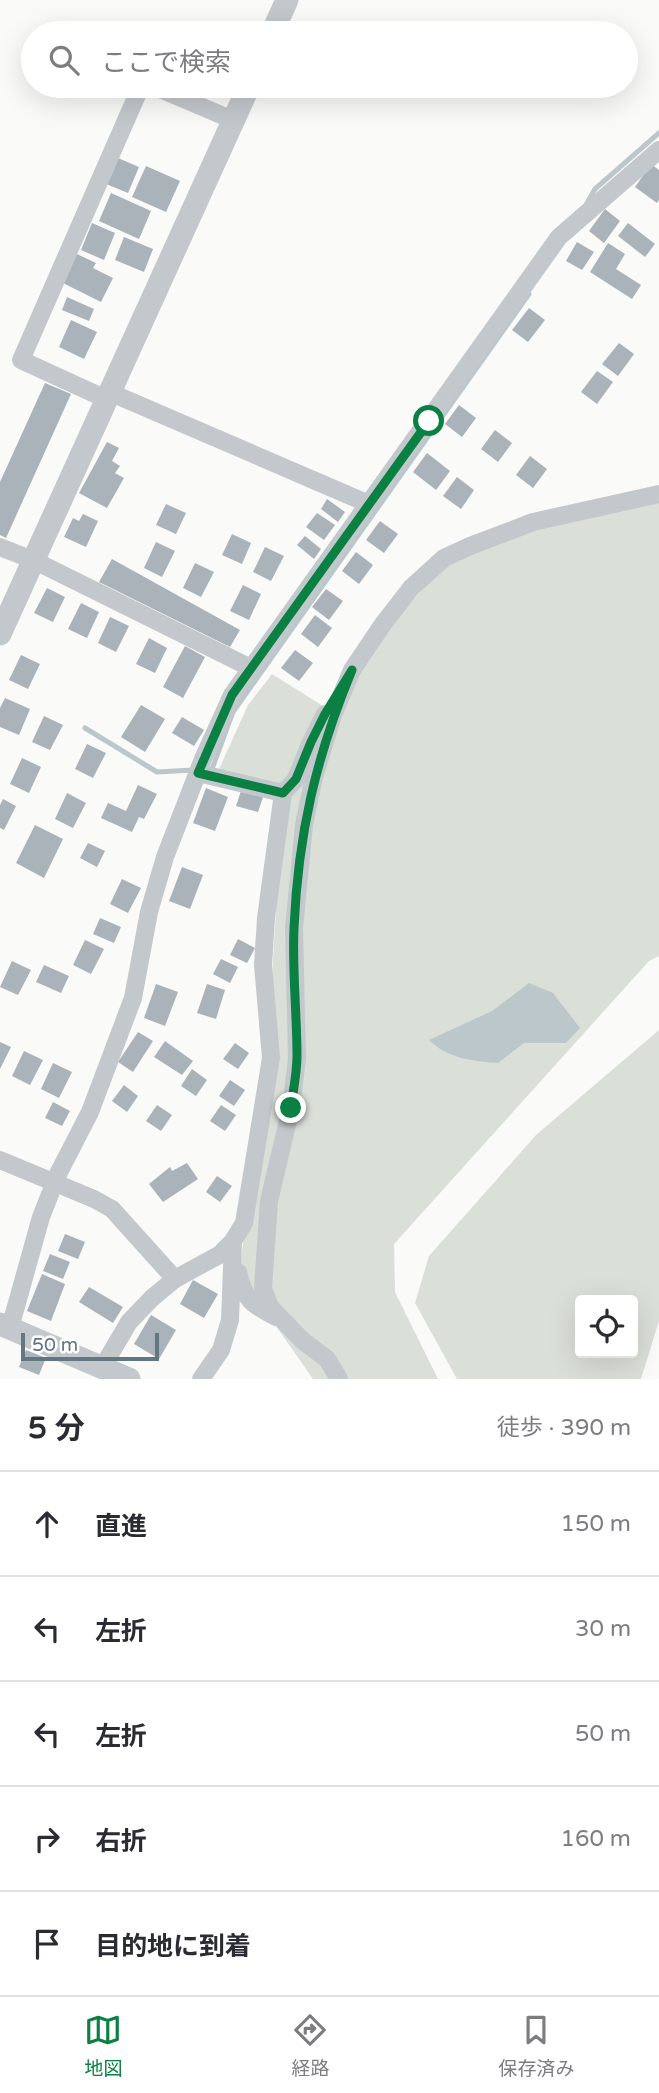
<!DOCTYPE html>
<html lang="ja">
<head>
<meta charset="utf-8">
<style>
  body { margin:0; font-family:"Varela Round","Noto Sans JP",sans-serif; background:#f7f7f7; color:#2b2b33 }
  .controls { position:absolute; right:21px; bottom:21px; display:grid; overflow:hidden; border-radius:7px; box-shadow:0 7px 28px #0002 }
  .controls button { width:63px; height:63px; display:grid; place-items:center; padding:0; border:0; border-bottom:2px solid #e1e1e2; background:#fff; color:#2b2b33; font:35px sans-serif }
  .scale { position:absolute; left:21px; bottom:18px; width:138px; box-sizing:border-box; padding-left:7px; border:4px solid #657683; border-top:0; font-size:19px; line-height:24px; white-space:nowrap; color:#657683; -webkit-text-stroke:5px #fff; paint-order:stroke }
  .stop { position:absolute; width:21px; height:21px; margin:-16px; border:5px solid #0b8043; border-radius:50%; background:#fff }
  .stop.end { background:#0b8043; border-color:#fff; box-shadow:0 2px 7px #0008 }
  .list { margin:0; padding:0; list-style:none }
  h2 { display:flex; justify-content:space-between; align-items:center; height:91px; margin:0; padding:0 28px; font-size:30px }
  h2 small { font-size:23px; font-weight:400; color:#7c7c81 }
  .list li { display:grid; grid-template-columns:46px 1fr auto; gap:21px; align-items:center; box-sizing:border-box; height:105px; padding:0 28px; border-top:2px solid #e1e1e2 }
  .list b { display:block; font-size:26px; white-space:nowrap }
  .list em { font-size:23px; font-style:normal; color:#7c7c81 }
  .icon { flex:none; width:38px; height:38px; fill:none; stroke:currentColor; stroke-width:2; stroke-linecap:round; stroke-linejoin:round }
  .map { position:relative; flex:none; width:659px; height:1379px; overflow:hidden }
  .search { position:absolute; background:#fff; box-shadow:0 7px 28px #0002; left:21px; right:21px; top:21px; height:77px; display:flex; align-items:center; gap:18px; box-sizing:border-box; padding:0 24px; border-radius:38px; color:#7c7c81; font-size:26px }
  .sheet { height:616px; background:#fff }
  nav { display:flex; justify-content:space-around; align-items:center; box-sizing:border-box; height:98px; border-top:2px solid #e1e1e2; background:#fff; font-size:19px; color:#7c7c81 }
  nav a { display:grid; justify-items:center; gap:4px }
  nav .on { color:#0b8043 }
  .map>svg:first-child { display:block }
  .green { fill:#dadfd7; fill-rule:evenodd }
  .water { fill:#bbc7cb }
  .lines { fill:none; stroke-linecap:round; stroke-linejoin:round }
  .stream { stroke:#bbc7cb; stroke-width:5 }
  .building { fill:#aab3b9 }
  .minor { stroke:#c3c8cc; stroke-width:18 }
  .tertiary { stroke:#c3c8cc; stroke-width:23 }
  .route { stroke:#0b8043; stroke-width:9 }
</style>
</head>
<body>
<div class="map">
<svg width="659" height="1379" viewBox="0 0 659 1379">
  <rect width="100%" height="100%" fill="#fafaf8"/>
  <g class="green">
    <path d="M659,493V956L649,961L394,1244L395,1292L438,1379H313L239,1273L254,1165L269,1026L283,793L219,769L248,705L272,674L323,706L311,742L352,670L454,553Z"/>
    <path d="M659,1030V1321L641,1379H457L415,1303L429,1256L536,1135ZM633,1300V1353H580V1300Z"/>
  </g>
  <path class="water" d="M529,983L553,993L580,1028L566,1043H524L498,1063C473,1061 448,1059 429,1040L492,1011Z"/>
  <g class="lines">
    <g class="stream">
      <path d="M587,203L595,189L659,133"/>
      <path d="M85,728L157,772L193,770"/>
      <path d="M207,769H212L233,712L529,294"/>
    </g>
  </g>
  <g class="building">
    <path d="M118,158L139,167L128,193L106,184Z"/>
    <path d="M651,164L659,170V200L657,203L635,187Z"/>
    <path d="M146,166L180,181L166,212L132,197Z"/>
    <path d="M111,193L151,211L139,239L99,221Z"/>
    <path d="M605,209L620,221L604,243L589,231Z"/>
    <path d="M92,223L115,233L104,260L81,250Z"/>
    <path d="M628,223L655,244L645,257L618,236Z"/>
    <path d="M124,237L153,249L144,272L115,260Z"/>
    <path d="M577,242L594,252L582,270L566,261Z"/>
    <path d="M608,243L625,254L616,269L641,285L632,299L590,272Z"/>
    <path d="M77,254L96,263L93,268L113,278L101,302L63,283Z"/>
    <path d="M67,297L94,309L89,321L62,310Z"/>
    <path d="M529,308L545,320L528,342L512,330Z"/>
    <path d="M71,320L97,332L84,359L59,347Z"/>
    <path d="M619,343L634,354L618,376L602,364Z"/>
    <path d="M597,371L613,382L597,404L581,392Z"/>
    <path d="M45,383L71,394L6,538L0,535V482Z"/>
    <path d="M459,405L476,418L462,437L445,424Z"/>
    <path d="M495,430L512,443L498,462L481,449Z"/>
    <path d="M107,442L119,448L112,461L120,466L115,473L124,478L107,508L79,493Z"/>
    <path d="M427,453L450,471L436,490L413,472Z"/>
    <path d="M530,456L547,469L533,488L516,475Z"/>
    <path d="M457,477L474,490L461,509L443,496Z"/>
    <path d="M327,499L345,512L338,522L321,509Z"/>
    <path d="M166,504L186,513L176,534L156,525Z"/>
    <path d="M317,513L335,525L324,540L306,527Z"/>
    <path d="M83,514L98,521L86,547L64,537L73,518L79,521Z"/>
    <path d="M380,521L398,534L384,553L366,540Z"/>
    <path d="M232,534L251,543L242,564L222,555Z"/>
    <path d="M305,536L321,549L314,559L297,545Z"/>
    <path d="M156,542L175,551L162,577L144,568Z"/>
    <path d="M265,547L284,556L271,581L253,572Z"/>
    <path d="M356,552L373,565L359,584L342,571Z"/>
    <path d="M112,559L240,630L230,647L99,582Z"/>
    <path d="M195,563L214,572L201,597L183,588Z"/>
    <path d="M243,585L261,594L249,620L230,611Z"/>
    <path d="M47,588L65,597L53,622L34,613Z"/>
    <path d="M326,589L343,601L329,620L312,607Z"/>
    <path d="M81,603L99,612L87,638L68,629Z"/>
    <path d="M315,615L332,628L318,647L301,634Z"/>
    <path d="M110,617L129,626L116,652L98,643Z"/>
    <path d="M149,638L167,648L155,673L136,664Z"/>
    <path d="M185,646L205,657L183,698L163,687Z"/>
    <path d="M295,650L313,663L299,681L281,668Z"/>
    <path d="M21,655L40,664L28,689L9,680Z"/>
    <path d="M5,698L30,709L19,735L0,727V708Z"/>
    <path d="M141,705L165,719L145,752L121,737Z"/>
    <path d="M44,716L63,725L50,750L32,742Z"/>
    <path d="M182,717L204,730L194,746L172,733Z"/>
    <path d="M87,744L106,753L93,778L75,769Z"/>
    <path d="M22,758L41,767L29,793L10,784Z"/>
    <path d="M138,785L157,794L144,819L139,817L132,832L101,818L108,803L126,811Z"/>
    <path d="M206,788L228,797L215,831L193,823Z"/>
    <path d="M241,791L263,797L258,812L236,806Z"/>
    <path d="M67,793L86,803L73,828L55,819Z"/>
    <path d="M3,799L16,806L4,830L0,828V805Z"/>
    <path d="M35,825L63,839L44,878L16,863Z"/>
    <path d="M88,843L105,851L97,867L80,858Z"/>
    <path d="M182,867L203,875L190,909L169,901Z"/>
    <path d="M122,879L141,888L128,913L110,904Z"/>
    <path d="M100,918L121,927L114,943L93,934Z"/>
    <path d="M238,939L255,948L247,963L230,955Z"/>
    <path d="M85,940L104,949L91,974L73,965Z"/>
    <path d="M221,959L238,967L230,983L213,974Z"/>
    <path d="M12,961L31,970L18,995L0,987Z"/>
    <path d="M44,965L69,976L61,993L36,982Z"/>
    <path d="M156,984L178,992L165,1026L144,1018Z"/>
    <path d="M207,984L225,990L216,1019L197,1013Z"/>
    <path d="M138,1032L153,1041L133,1072L118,1062Z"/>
    <path d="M165,1041L193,1061L182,1075L154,1057Z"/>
    <path d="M0,1042L11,1047L0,1069Z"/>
    <path d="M235,1043L249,1053L238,1069L223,1059Z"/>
    <path d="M24,1051L43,1060L30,1085L12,1076Z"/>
    <path d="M53,1063L72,1072L59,1098L41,1089Z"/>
    <path d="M192,1069L207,1080L196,1096L181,1086Z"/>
    <path d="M230,1080L245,1090L234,1106L219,1096Z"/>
    <path d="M124,1085L138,1096L127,1112L112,1101Z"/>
    <path d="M53,1102L70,1111L62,1126L45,1118Z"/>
    <path d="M157,1105L172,1115L161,1131L146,1121Z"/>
    <path d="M221,1105L236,1115L225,1131L210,1121Z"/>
    <path d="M187,1163L198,1179L163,1202L149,1184L170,1167L172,1171Z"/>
    <path d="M217,1176L232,1186L220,1202L206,1192Z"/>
    <path d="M65,1234L85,1242L78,1259L58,1251Z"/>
    <path d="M50,1254L70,1262L63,1279L43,1271Z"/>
    <path d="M42,1274L65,1284L51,1321L27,1311Z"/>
    <path d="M193,1280L218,1294L204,1318L180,1304Z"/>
    <path d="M89,1287L123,1307L113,1323L79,1302Z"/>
    <path d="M151,1315L176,1330L159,1359L134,1344Z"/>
    <path d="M26,1350L46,1358L39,1375L19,1367Z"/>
  </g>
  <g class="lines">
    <g class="minor">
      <path d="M153,86L233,120"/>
      <path d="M109,392L369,504"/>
      <path d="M106,399L21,360L141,86"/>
      <path d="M0,547L33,560L251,668"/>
      <path d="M283,793L296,779L311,742L325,714"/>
      <path d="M0,1160L94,1199L112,1209L175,1279"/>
      <path d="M238,1272C244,1299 252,1305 276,1317"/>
      <path d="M10,1328L41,1217L58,1174L90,1112L133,998L149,912L165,857L203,759L232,695L559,237L659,150"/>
      <path d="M102,1368L129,1322L152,1298L175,1279L219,1255L233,1241L244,1223L271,1058L263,965L266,918L283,793L198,773"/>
      <path d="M201,1379L221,1350L230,1320L233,1241"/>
      <path d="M339,1379L327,1359L303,1341L270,1307L263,1288L269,1201L291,1108L297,1059L294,928L304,825L314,777L333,715L352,670L383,624L411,588L444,558L470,546L533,522L659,494"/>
    </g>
    <g class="tertiary">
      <path d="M272,33L287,0"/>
      <path d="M0,634L249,86"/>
      <path d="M0,1324L129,1379"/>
    </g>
  </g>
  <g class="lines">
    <path class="route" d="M291,1108C293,1091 297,1073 297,1056C297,1013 292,970 294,928C298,834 316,757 352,670L325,714L311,742L296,779L283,793L198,773L232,695L429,421"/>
  </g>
</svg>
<div class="controls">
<button><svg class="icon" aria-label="locate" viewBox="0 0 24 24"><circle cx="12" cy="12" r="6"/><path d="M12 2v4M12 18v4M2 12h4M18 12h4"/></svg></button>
</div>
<div class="scale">50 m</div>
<div class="stop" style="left:429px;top:421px"></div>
<div class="stop end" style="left:291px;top:1108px"></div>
<div class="search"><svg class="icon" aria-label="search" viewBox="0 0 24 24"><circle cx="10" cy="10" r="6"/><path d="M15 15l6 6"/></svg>ここで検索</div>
</div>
<section class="sheet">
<h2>5 分<small>徒歩 · 390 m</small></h2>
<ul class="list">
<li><svg class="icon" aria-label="ahead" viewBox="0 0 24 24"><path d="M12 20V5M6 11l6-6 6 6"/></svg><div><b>直進</b></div><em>150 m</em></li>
<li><svg class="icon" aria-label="left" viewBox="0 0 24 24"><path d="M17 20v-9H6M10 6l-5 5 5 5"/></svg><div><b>左折</b></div><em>30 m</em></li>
<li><svg class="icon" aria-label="left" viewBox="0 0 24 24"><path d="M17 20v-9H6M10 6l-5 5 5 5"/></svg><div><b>左折</b></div><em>50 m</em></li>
<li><svg class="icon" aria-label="right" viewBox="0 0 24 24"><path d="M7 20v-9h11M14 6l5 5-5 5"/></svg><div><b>右折</b></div><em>160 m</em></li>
<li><svg class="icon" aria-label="arrive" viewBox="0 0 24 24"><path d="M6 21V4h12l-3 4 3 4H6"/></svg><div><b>目的地に到着</b></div></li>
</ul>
</section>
<nav>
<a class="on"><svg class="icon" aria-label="map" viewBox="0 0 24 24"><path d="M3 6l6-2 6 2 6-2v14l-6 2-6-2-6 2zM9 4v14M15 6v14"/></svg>地図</a>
<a><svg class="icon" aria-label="directions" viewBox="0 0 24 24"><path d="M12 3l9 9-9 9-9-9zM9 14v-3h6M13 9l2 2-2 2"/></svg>経路</a>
<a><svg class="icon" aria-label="saved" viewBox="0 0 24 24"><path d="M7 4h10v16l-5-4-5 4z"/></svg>保存済み</a>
</nav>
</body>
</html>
